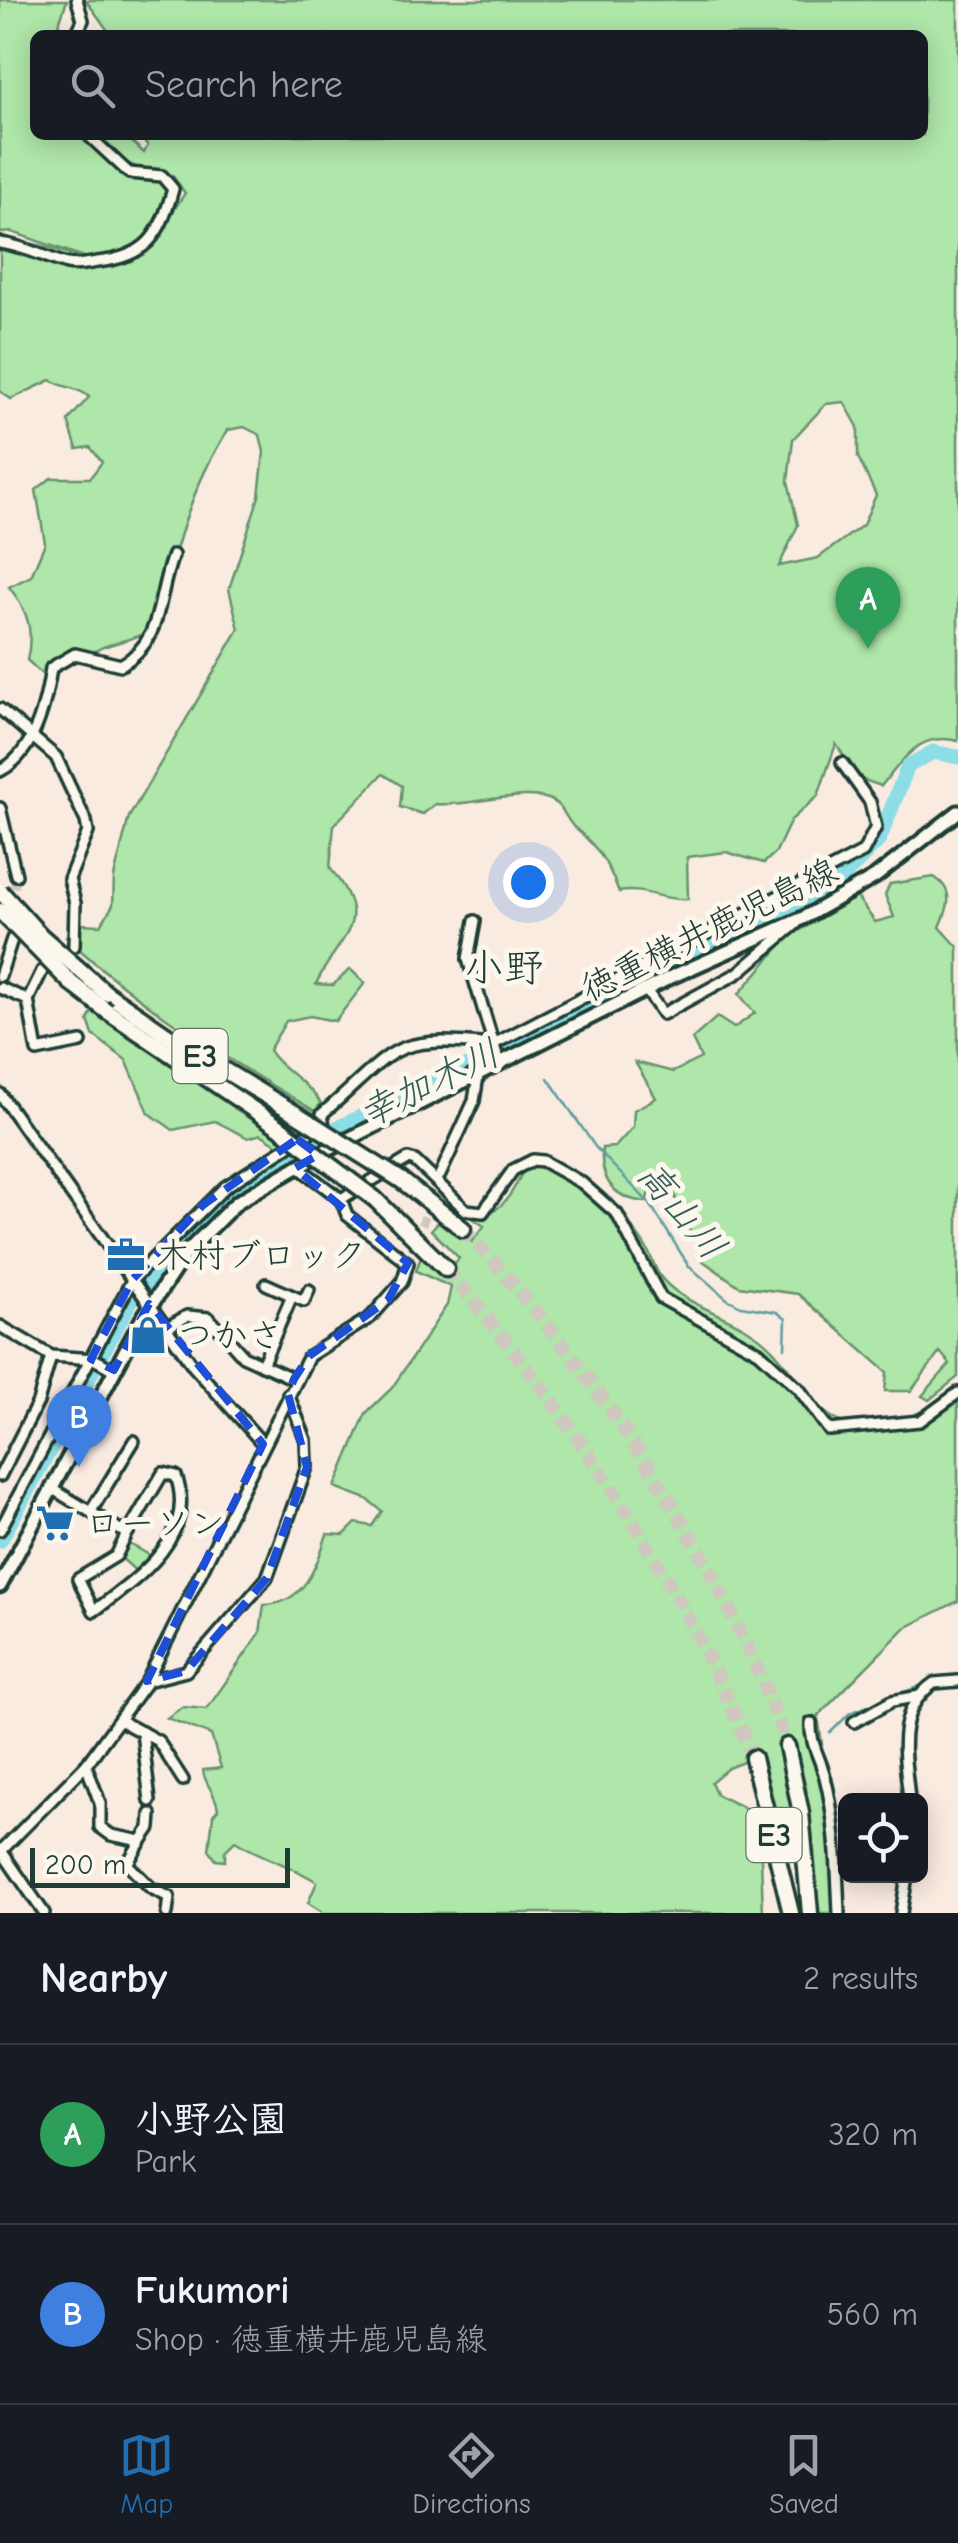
<!DOCTYPE html>
<html lang="en">
<head>
<meta charset="utf-8">
<style>
  body { margin:0; font-family:"Comic Neue","Klee One",sans-serif; background:#242831; color:#f1f3f6 }
  .controls { position:absolute; right:30px; bottom:30px; display:grid; overflow:hidden; border-radius:15px; box-shadow:0 5px 25px #0003 }
  .controls button { width:90px; height:90px; display:grid; place-items:center; padding:0; border:0; border-bottom:2px solid #363941; background:#171b24; color:#f1f3f6; font:50px sans-serif }
  .scale { position:absolute; left:30px; bottom:25px; width:260px; box-sizing:border-box; padding-left:10px; border:5px solid #1f3d34; border-top:0; font-size:28px; line-height:35px; white-space:nowrap; color:#1f3d34; -webkit-text-stroke:8px #fbf7ec; paint-order:stroke }
  .you { position:absolute; left:528px; top:882px; width:35px; height:35px; margin:-25px; border:8px solid #fff; border-radius:50%; background:#1a73e8; box-shadow:0 0 0 15px #1a73e833 }
  .badge { display:grid; place-items:center; width:65px; height:65px; border-radius:50%; background:#1f6fb2; color:#fff; font-size:32px; font-weight:700 }
  .pin { position:absolute; translate:-50% -82px; filter:drop-shadow(0 2px 5px #0008) }
  .pin::after { content:''; position:absolute; top:52px; width:35px; height:30px; background:inherit; clip-path:polygon(0 0,100% 0,50% 100%) }
  .list { margin:0; padding:0; list-style:none }
  h2 { display:flex; justify-content:space-between; align-items:center; height:130px; margin:0; padding:0 40px; font-size:42px }
  h2 small { font-size:32px; font-weight:400; color:#9ea1a6 }
  .list li { display:grid; grid-template-columns:65px 1fr auto; gap:30px; align-items:center; box-sizing:border-box; height:180px; padding:0 40px; border-top:2px solid #363941 }
  .list b { display:block; font-size:38px; white-space:nowrap }
  .list p { margin:0; font-size:32px; white-space:nowrap; color:#9ea1a6 }
  .list em { font-size:32px; font-style:normal; color:#9ea1a6 }
  .icon { flex:none; width:55px; height:55px; fill:none; stroke:currentColor; stroke-width:2; stroke-linecap:round; stroke-linejoin:round }
  .map { position:relative; flex:none; width:958px; height:1913px; overflow:hidden }
  .search { position:absolute; background:#171b24; box-shadow:0 5px 25px #0003; left:30px; right:30px; top:30px; height:110px; display:flex; align-items:center; gap:25px; box-sizing:border-box; padding:0 35px; border-radius:15px; color:#9ea1a6; font-size:38px }
  .sheet { height:490px; background:#171b24 }
  nav { display:flex; justify-content:space-around; align-items:center; box-sizing:border-box; height:140px; border-top:2px solid #363941; background:#171b24; font-size:28px; color:#9ea1a6 }
  nav a { display:grid; justify-items:center; gap:5px }
  nav .on { color:#1f6fb2 }
  .map>svg:first-child { display:block }
  .green { fill:#afe6a9; stroke:#67926e; stroke-width:2.5; fill-rule:evenodd }
  .lines { fill:none; stroke-linecap:round; stroke-linejoin:round }
  .stream { stroke:#609d9e; stroke-width:2.5 }
  .river { stroke:#8cdde5; stroke-width:15 }
  .minor-tunnel { stroke:#cec8be; stroke-width:9; stroke-dasharray:9 4.5; stroke-linecap:butt }
  .highway-tunnel { stroke:#cec8be; stroke-width:14; stroke-dasharray:14 7; stroke-linecap:butt }
  .minor-casing { stroke:#1f3d34; stroke-width:16 }
  .major-casing { stroke:#1f3d34; stroke-width:19 }
  .highway-casing { stroke:#1f3d34; stroke-width:21 }
  .minor { stroke:#fbf7ec; stroke-width:9 }
  .major { stroke:#fbf7ec; stroke-width:11 }
  .highway { stroke:#fbf7ec; stroke-width:14 }
  .highway-bridge-casing { stroke:#1f3d34; stroke-width:21; stroke-linecap:butt }
  .highway-bridge { stroke:#fbf7ec; stroke-width:14 }
  .marked { fill:none; stroke:#1d4ed8; stroke-width:8; stroke-dasharray:20 12; stroke-linejoin:round }
  .labels { text-anchor:middle; stroke-width:10; stroke-linejoin:round; paint-order:stroke }
  .shield { fill:#fbf7ec; stroke:#61756b; stroke-width:2.5 }
  .shield-label { font-size:32px; font-weight:bold; fill:#1f3d34 }
  .street-label { font-size:35px; fill:#1f3d34; stroke:#fbf7ec }
  .poi-label { font-size:35px; fill:#1f3d34; stroke:#fbf7ec; text-anchor:start }
  .water-label { font-size:38px; font-style:italic; fill:#355d57; stroke:#fbf7ec }
  .quarter-label { font-size:40px; fill:#1f3d34; stroke:#fbf7ec }
</style>
</head>
<body>
<div class="map">
<svg width="958" height="1913" viewBox="0 0 958 1913">
  <rect width="100%" height="100%" fill="#faebe1"/>
  <filter id="ink" filterUnits="userSpaceOnUse"><feTurbulence type="fractalNoise" baseFrequency=".01" numOctaves="2"/><feDisplacementMap in="SourceGraphic" scale="20" xChannelSelector="R" yChannelSelector="G"/><feConvolveMatrix kernelMatrix="1 2 1 2 8 2 1 2 1" color-interpolation-filters="sRGB"/></filter>
  <g filter="url(#ink)">
    <g class="green">
      <path d="M0,0H67L55,35H35V135H95C119,189 161,171 179,192L141,248L90,259L12,232L0,233Z"/>
      <path d="M86,0H958V741C918,731 905,759 881,786L858,778L836,744L818,796L791,820L776,852L764,863L726,852L687,857L688,899C661,901 644,887 619,892C608,864 599,848 576,829C568,823 565,811 557,804C535,784 466,808 435,804L423,814L400,807L402,786L383,774L334,825L330,868C376,925 341,931 316,984L333,985L350,969L365,983L335,1021L310,1016L286,1021L269,1050C279,1068 305,1079 321,1103L315,1111C227,1059 140,1007 66,937L81,924L101,925L113,905L114,877L129,817L239,629L229,589L259,496L264,452L260,435L244,427L228,430C189,490 171,560 158,630L103,647L46,678L27,660C34,630 28,611 9,587L31,576L45,543L36,490L51,478H90L102,462L90,447L77,449L68,421L89,397C77,386 64,389 51,380L11,399L0,391V240C105,244 107,316 185,193L172,175C143,170 114,166 102,135H125L144,153L148,145L136,135H923V35H111ZM844,402L858,427V457L876,495L863,525L818,558L779,566L798,525L788,481L793,439L826,404Z"/>
      <path d="M934,877C955,890 949,907 940,927L958,947V1377L929,1400L922,1396L950,1364L940,1352L911,1391H885L887,1372L798,1294L739,1286L703,1261L671,1188L652,1183L646,1202C613,1199 600,1179 602,1148L615,1147L633,1127L634,1110L656,1098L635,1062L673,1072L701,1058L692,1039L717,1017L734,1028L755,1013L739,994L787,938L857,897L875,922L894,917L885,895L890,884Z"/>
      <path d="M94,1008L290,1142L281,1147L261,1134L248,1138L215,1121L173,1130L149,1113L126,1060L93,1035L88,1020Z"/>
      <path d="M536,1166C573,1167 632,1219 648,1251C655,1264 656,1274 667,1284C697,1312 743,1318 771,1348C791,1368 804,1394 826,1413C864,1445 926,1414 958,1387V1601L905,1628L818,1716L822,1744L810,1751L822,1775L836,1913H818L806,1788L792,1742L795,1815L790,1835L778,1820L758,1756L728,1768L711,1782L717,1795L747,1809L761,1858L763,1913H324L308,1903L317,1882C291,1865 262,1858 235,1841L225,1851V1861L216,1860L209,1850L213,1815L218,1809C216,1793 204,1784 203,1770L221,1768L211,1735L167,1718L182,1707L207,1709L260,1633L264,1605C304,1604 316,1568 327,1534L344,1535L356,1523L372,1526L382,1511L367,1499L335,1487L366,1413L392,1388L447,1305L451,1287L416,1271L423,1251L447,1274L459,1258L431,1230L442,1218L472,1242L484,1226L471,1217C501,1216 512,1194 524,1169Z"/>
      <path d="M128,1543L151,1556L139,1574L120,1557Z"/>
    </g>
    <g class="lines">
      <g class="stream">
        <path d="M548,1078L596,1148L650,1204L689,1266L727,1299L741,1306L777,1312L786,1319L785,1348"/>
        <path d="M830,1733L850,1713L920,1686"/>
      </g>
      <path class="river" d="M0,1541L133,1297L210,1208L337,1128L621,993L837,883L879,840L908,766L933,752L958,757"/>
      <g class="minor-tunnel">
        <path d="M12,901L16,875"/>
        <path d="M408,1263L439,1178"/>
      </g>
      <g class="highway-tunnel">
        <path d="M463,1229C597,1369 724,1563 787,1746"/>
        <path d="M446,1269C569,1410 683,1583 753,1758"/>
      </g>
      <g class="minor-casing">
        <g id="minor">
          <path d="M76,35L83,20L77,0"/>
          <path d="M0,243C25,246 43,257 67,264C76,266 87,264 97,262C147,257 160,236 173,189L162,176L129,173L88,135"/>
          <path d="M0,709L56,757L86,821L88,832L69,879L75,903L74,946"/>
          <path d="M0,771C34,754 46,703 51,668L75,654L121,665C164,640 156,599 173,555"/>
          <path d="M0,808L16,875"/>
          <path d="M475,921L468,959L500,1065"/>
          <path d="M0,976L12,939"/>
          <path d="M0,988L28,1000L42,971"/>
          <path d="M646,990L663,1014L738,973L797,923"/>
          <path d="M28,1000L37,1051L81,1042"/>
          <path d="M0,1094L194,1367L263,1444"/>
          <path d="M325,1132L322,1114C396,1051 387,1034 492,1045L863,852L876,827L870,802L842,763"/>
          <path d="M440,1175L474,1101L478,1076"/>
          <path d="M341,1199L408,1159L415,1161L466,1210L483,1212L513,1170L533,1160L543,1161L582,1183L617,1214L661,1298L759,1352L799,1389L829,1430L920,1421L958,1393"/>
          <path d="M266,1284L304,1301L309,1290"/>
          <path d="M0,1326L51,1356L94,1359L114,1370"/>
          <path d="M166,1328L187,1316L209,1318L243,1356L294,1379"/>
          <path d="M262,1365L292,1296"/>
          <path d="M0,1476L38,1402L51,1356"/>
          <path d="M51,1488L127,1534L163,1473L176,1476C198,1538 136,1580 94,1611L78,1579L116,1556L127,1534"/>
          <path d="M91,1511L134,1441"/>
          <path d="M0,1530L132,1280L225,1187L320,1126"/>
          <path d="M147,1681L186,1671L267,1578L307,1467L306,1440L288,1394"/>
          <path d="M119,1720L158,1741L183,1780"/>
          <path d="M854,1722L892,1701L920,1696"/>
          <path d="M811,1723C810,1744 820,1757 825,1777C836,1820 837,1868 839,1913"/>
          <path d="M142,1732L150,1801"/>
          <path d="M86,1765L100,1803V1827L111,1835L141,1841L127,1864L151,1888L169,1897L167,1913"/>
          <path d="M909,1800C906,1759 892,1712 934,1683L958,1681"/>
          <path d="M141,1841L150,1828L151,1814"/>
          <path d="M0,1849L44,1913"/>
          <path d="M0,1852L86,1765L147,1681L309,1356L371,1317L402,1282L408,1263L347,1215L341,1199L297,1166"/>
          <path d="M901,1913L907,1876"/>
        </g>
      </g>
      <g class="major-casing">
        <path id="major" d="M0,1586L142,1319L185,1254L237,1202L325,1151L671,977L803,918L875,877L958,812"/>
      </g>
      <g class="highway-casing">
        <g id="highway">
          <path d="M106,993L176,1041L298,1115"/>
          <path d="M107,1011L279,1127"/>
          <path d="M401,1180L463,1229"/>
          <path d="M375,1199L446,1269"/>
          <path d="M787,1746L801,1813L810,1913"/>
          <path d="M753,1758L791,1913"/>
        </g>
      </g>
      <use href="#minor" class="minor"/>
      <use href="#major" class="major"/>
      <use href="#highway" class="highway"/>
      <g class="highway-bridge-casing">
        <g id="highway-bridge">
          <path d="M0,891L41,936L106,993"/>
          <path d="M0,911L71,983L107,1011"/>
          <path d="M298,1115L401,1180"/>
          <path d="M279,1127L375,1199"/>
        </g>
      </g>
      <use href="#highway-bridge" class="highway-bridge"/>
    </g>
  </g>
  <path class="marked" d="M297,1139L318,1155L295,1168L408,1263L388,1300L309,1356L294,1379L288,1394L307,1467L267,1578L186,1671L147,1681L263,1444L149,1304L114,1370L91,1359L132,1280L203,1205Z"/>
  <defs>
    <g id="office-bare" transform="scale(3)"><path d="M-6-3h4V-5.5h4V-3h4V5H-6ZM-1-4.5V-3h2v-1.5ZM-6 0V1H6V0Z" fill="#1f6fb2" stroke="#fbf7ec" stroke-width="2.5" paint-order="stroke"/></g>
    <g id="shop-bare" transform="scale(3)"><path d="M-5-2.5h2.3a2.7 3.5 0 0 1 5.4 0H5L5.5 6h-11ZM-1.5-2.5h3a1.5 2.3 0 0 0-3 0Z" fill="#1f6fb2" stroke="#fbf7ec" stroke-width="2.5" paint-order="stroke"/></g>
    <g id="supermarket-bare" transform="scale(3)"><path d="M-6-5.5h2.5l.6 2H6L4.5 2H-2.5L-4.4-4H-6ZM-1.5 3.2a1.3 1.3 0 1 0 .1 0ZM3 3.2a1.3 1.3 0 1 0 .1 0Z" fill="#1f6fb2" stroke="#fbf7ec" stroke-width="2.5" paint-order="stroke"/></g>
  </defs>
  <g fill-rule="evenodd">
    <use href="#office-bare" x="126" y="1255"/>
    <use href="#shop-bare" x="148" y="1335"/>
    <use href="#supermarket-bare" x="55" y="1523"/>
  </g>
  <g class="labels">
    <g class="shield">
      <rect x="172.5" y="1029" width="55" height="54" rx="8"/>
      <rect x="746.5" y="1808" width="55" height="54" rx="8"/>
    </g>
    <g class="shield-label">
      <text x="200" y="1067">E3</text>
      <text x="774" y="1846">E3</text>
    </g>
    <g class="street-label">
      <text transform="translate(709 929) rotate(-26)" y="12">徳重横井鹿児島線</text>
    </g>
    <g class="poi-label">
      <text x="156" y="1267">木村ブロック</text>
      <text x="178" y="1347">つかさ</text>
      <text x="85" y="1535">ローソン</text>
    </g>
    <g class="water-label">
      <text transform="translate(429 1083) rotate(-26)" y="13">幸加木川</text>
      <text transform="translate(682 1210) rotate(50)" y="13">高山川</text>
    </g>
    <g class="quarter-label">
      <text x="504" y="981">小野</text>
    </g>
  </g>
</svg>
<div class="controls">
<button><svg class="icon" aria-label="locate" viewBox="0 0 24 24"><circle cx="12" cy="12" r="6"/><path d="M12 2v4M12 18v4M2 12h4M18 12h4"/></svg></button>
</div>
<div class="scale">200 m</div>
<div class="you"></div>
<div class="pin badge" style="left:868px;top:649px;background:#2e9e5b">A</div>
<div class="pin badge" style="left:79px;top:1467px;background:#3f7fe0">B</div>
<div class="search"><svg class="icon" aria-label="search" viewBox="0 0 24 24"><circle cx="10" cy="10" r="6"/><path d="M15 15l6 6"/></svg>Search here</div>
</div>
<section class="sheet">
<h2>Nearby<small>2 results</small></h2>
<ul class="list">
<li><span class="badge" style="background:#2e9e5b">A</span><div><b>小野公園</b><p>Park</p></div><em>320 m</em></li>
<li><span class="badge" style="background:#3f7fe0">B</span><div><b>Fukumori</b><p>Shop · 徳重横井鹿児島線</p></div><em>560 m</em></li>
</ul>
</section>
<nav>
<a class="on"><svg class="icon" aria-label="map" viewBox="0 0 24 24"><path d="M3 6l6-2 6 2 6-2v14l-6 2-6-2-6 2zM9 4v14M15 6v14"/></svg>Map</a>
<a><svg class="icon" aria-label="directions" viewBox="0 0 24 24"><path d="M12 3l9 9-9 9-9-9zM9 14v-3h6M13 9l2 2-2 2"/></svg>Directions</a>
<a><svg class="icon" aria-label="saved" viewBox="0 0 24 24"><path d="M7 4h10v16l-5-4-5 4z"/></svg>Saved</a>
</nav>
</body>
</html>
